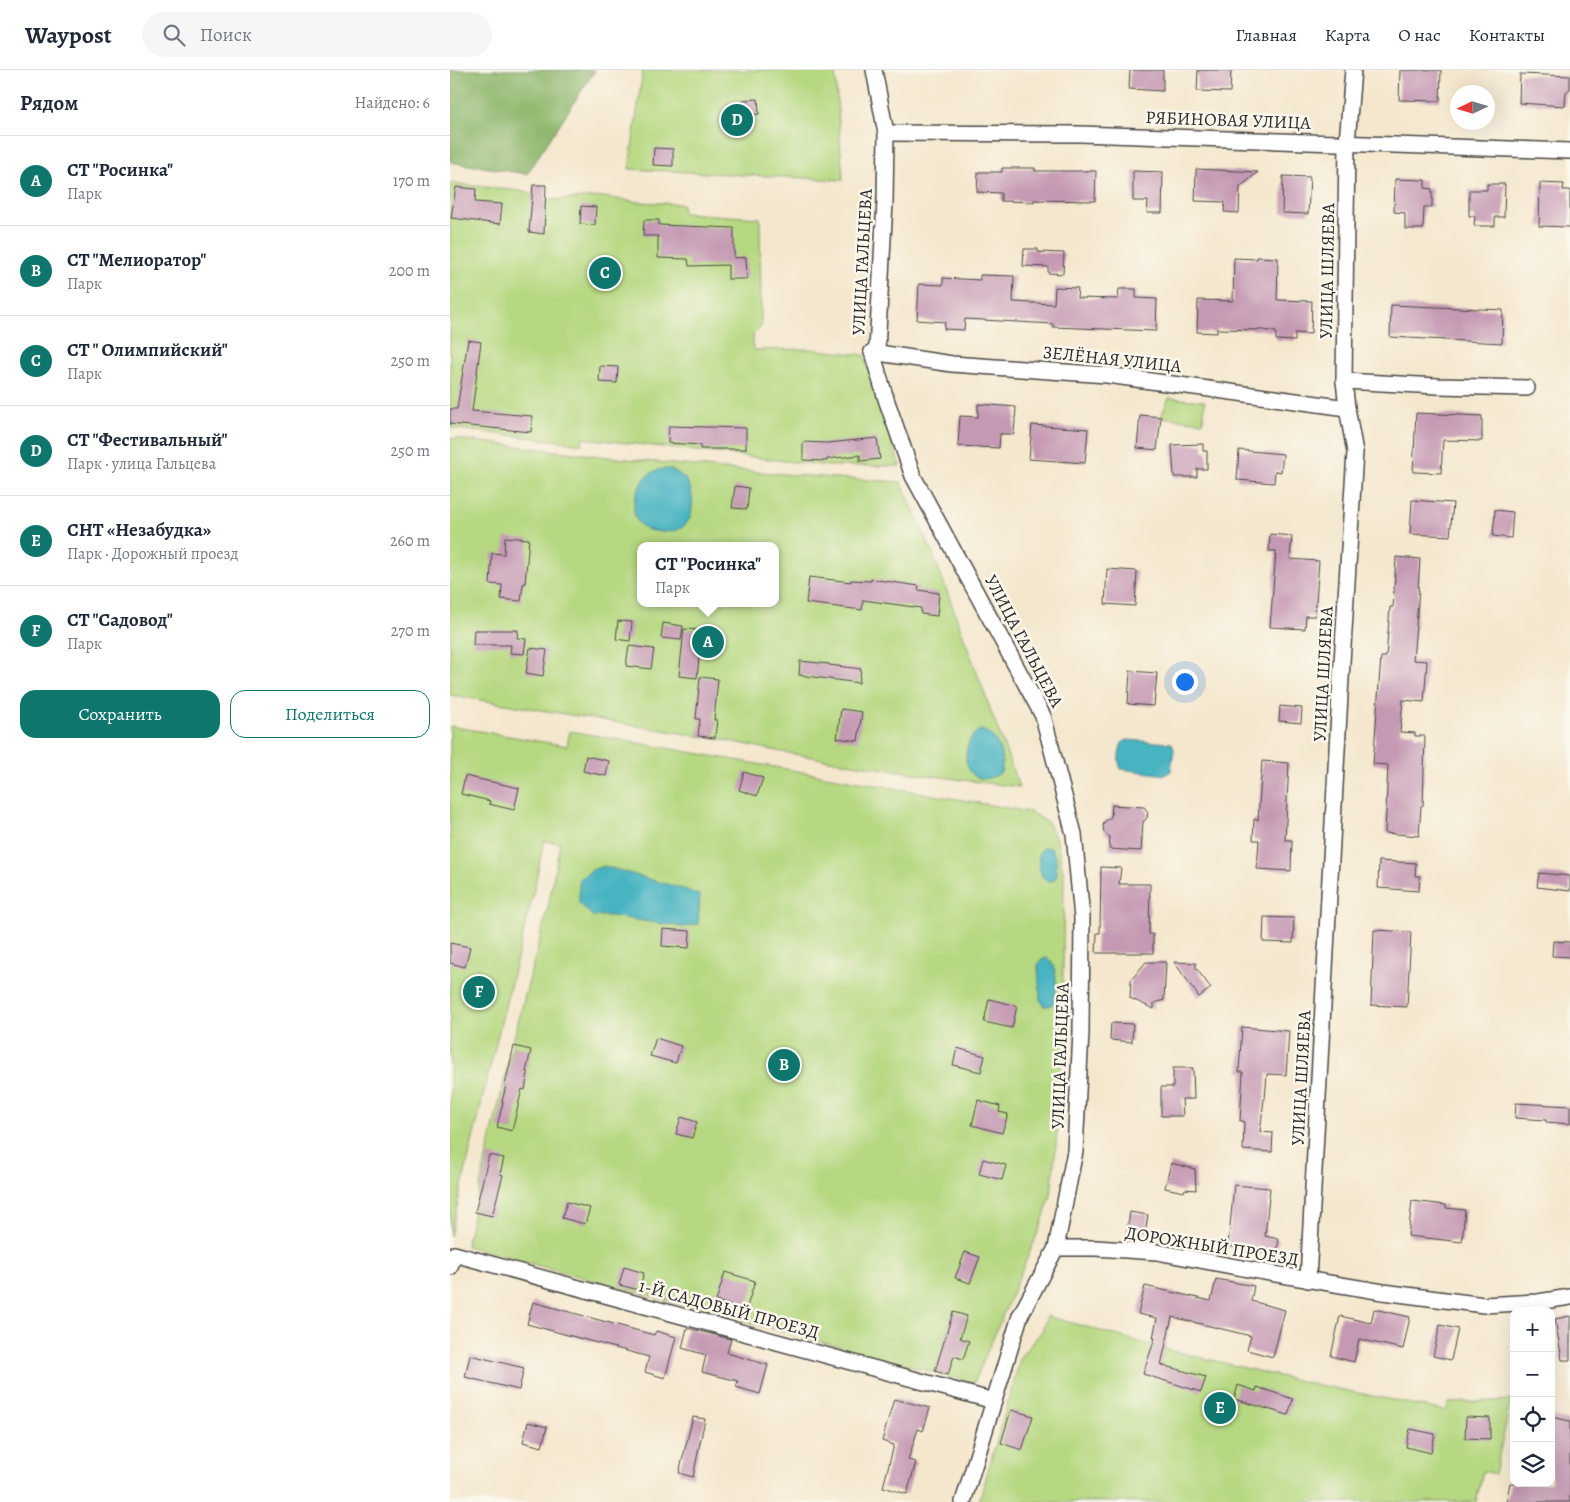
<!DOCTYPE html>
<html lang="ru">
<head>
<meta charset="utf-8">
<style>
  body { margin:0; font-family:Alegreya,serif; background:#f6f6f7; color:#1f2937 }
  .controls { position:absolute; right:15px; bottom:15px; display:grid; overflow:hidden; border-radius:10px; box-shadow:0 5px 20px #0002 }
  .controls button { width:45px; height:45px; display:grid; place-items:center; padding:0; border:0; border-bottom:1px solid #e0e1e3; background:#fff; color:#1f2937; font:25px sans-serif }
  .compass { position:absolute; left:1000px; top:15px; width:45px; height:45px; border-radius:50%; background:#fff; box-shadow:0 5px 20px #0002; rotate:266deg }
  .you { position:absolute; left:734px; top:611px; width:18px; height:18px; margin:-12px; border:4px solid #fff; border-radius:50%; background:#1a73e8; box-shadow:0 0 0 8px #1a73e833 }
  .badge { display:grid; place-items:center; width:32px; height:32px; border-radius:50%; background:#0f766e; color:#fff; font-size:16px; font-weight:700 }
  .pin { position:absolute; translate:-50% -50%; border:2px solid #fff; box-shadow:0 1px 5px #0006 }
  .popup { position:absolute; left:187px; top:472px; width:142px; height:65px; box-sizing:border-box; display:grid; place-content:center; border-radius:10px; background:#fff; filter:drop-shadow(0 1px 4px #0005); font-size:16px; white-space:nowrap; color:#747a83 }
  .popup b { font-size:19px; color:#1f2937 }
  .popup::after { content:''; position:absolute; left:50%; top:100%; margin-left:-10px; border:10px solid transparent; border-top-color:#fff }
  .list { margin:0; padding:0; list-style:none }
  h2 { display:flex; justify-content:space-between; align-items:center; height:65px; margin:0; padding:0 20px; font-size:21px }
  h2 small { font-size:16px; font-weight:400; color:#747a83 }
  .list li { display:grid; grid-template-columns:32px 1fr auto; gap:15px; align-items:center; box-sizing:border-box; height:90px; padding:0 20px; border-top:1px solid #e0e1e3 }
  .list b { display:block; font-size:19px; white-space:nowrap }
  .list p { margin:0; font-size:16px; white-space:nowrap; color:#747a83 }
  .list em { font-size:16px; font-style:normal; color:#747a83 }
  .actions { display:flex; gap:10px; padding:15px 20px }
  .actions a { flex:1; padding:11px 0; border:1px solid #0f766e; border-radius:15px; text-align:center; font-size:18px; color:#0f766e }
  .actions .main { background:#0f766e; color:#fff }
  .icon { flex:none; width:28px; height:28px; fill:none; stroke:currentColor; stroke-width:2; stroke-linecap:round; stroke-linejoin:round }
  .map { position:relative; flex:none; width:1120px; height:1432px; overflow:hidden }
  header { display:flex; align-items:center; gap:30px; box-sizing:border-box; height:70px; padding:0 25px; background:#fff; border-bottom:1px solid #e0e1e3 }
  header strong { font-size:24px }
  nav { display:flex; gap:28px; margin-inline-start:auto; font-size:18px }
  .search { width:350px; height:45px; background:#f6f6f7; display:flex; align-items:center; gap:12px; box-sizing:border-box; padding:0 18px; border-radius:28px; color:#747a83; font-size:19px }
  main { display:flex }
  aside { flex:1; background:#fff }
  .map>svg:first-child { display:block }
  .green { fill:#b5d880; stroke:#708256; fill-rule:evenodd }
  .forest { fill:#90b86e; stroke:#5e724c }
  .water { fill:#46b4c2; stroke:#387076 }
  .building { fill:#c499b3 }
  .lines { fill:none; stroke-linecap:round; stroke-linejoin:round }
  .street-casing { stroke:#494743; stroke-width:18 }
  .street { stroke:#fff; stroke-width:15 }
  .labels { text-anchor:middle; stroke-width:5; stroke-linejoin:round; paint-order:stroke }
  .street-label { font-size:18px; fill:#2b2b2b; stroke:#fbf7ec }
</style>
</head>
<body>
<header>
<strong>Waypost</strong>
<div class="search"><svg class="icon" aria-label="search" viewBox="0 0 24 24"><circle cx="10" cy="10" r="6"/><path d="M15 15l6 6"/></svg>Поиск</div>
<nav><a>Главная</a><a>Карта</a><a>О нас</a><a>Контакты</a></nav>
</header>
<main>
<aside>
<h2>Рядом<small>Найдено: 6</small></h2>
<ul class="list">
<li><span class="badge">A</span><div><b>СТ &quot;Росинка&quot;</b><p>Парк</p></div><em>170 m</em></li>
<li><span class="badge">B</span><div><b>СТ &quot;Мелиоратор&quot;</b><p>Парк</p></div><em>200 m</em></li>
<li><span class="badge">C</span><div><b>СТ &quot; Олимпийский&quot;</b><p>Парк</p></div><em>250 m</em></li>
<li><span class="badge">D</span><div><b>СТ &quot;Фестивальный&quot;</b><p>Парк · улица Гальцева</p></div><em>250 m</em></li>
<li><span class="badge">E</span><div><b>СНТ «Незабудка»</b><p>Парк · Дорожный проезд</p></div><em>260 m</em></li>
<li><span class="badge">F</span><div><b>СТ &quot;Садовод&quot;</b><p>Парк</p></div><em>270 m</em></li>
</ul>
<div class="actions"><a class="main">Сохранить</a><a>Поделиться</a></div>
</aside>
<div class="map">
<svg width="1120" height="1432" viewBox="0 0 1120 1432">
  <rect width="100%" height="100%" fill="#fbf7ec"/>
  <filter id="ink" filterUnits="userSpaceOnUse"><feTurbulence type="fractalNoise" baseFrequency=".02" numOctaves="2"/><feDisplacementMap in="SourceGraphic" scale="10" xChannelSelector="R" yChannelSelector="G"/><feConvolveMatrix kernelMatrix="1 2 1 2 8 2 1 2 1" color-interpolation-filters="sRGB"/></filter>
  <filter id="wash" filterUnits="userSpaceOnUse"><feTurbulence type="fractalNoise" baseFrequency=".0096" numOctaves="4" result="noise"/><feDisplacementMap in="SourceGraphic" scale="20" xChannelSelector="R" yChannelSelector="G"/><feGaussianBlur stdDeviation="1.12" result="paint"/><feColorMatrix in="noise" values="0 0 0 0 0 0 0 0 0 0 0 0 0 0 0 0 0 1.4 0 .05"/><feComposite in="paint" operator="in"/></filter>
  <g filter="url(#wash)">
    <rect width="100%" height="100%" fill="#f4e7cd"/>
    <g class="green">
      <path d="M193,0H385L393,110L179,99Z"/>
      <path d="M0,113L79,122L85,131L153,127L188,132L232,134L233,143L310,148L311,257L303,265V280L360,279L414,285L450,396H379L133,368L132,374L0,358Z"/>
      <path d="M719,328L755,331L753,352L711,347Z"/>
      <path d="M0,368C150,387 300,404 451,412L485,489L569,717C495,708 422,698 350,685C316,680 283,670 248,666L0,625ZM190,476H326V533H190Z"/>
      <path d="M0,656L117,676L120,661L580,742L597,752L607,770L614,808L612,972L608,1053L601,1125L590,1158L524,1313L16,1176L63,972L98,837L110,773L94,771L83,824L40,997L0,1166Z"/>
      <path d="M597,1246L719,1280L854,1312L996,1341L998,1333L1061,1330L1045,1404L1033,1401L1026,1432H529L571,1286L592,1261Z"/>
    </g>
    <path class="forest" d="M0,0H145L77,104L0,92Z"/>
    <g class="water">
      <path d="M220,399C226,402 232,405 236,410C244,420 245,444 236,454C230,461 220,462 212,462C205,461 198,461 193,457C175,445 187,412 201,403C207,399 213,399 220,399Z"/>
      <path d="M531,660C548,664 555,687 551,702C541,711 523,712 518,697C513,685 518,664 531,660Z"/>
      <path d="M677,670L722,673L724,680L721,701L715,705L671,699C667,692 669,680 672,673Z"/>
      <path d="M594,777L601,778L606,788L607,806L603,811H596C589,804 588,792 589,783Z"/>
      <path d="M154,796L237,820L250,826L248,854L233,857L161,846H142L129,833V809L142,800Z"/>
      <path d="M597,888C609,893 607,923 603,934L598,936H594L590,929L588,898C588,892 591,889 597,888Z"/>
    </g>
    <g id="blocks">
      <g class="building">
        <path d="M680,0H713V21L679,19Z"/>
        <path d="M748,0H781L780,22L747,21Z"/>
        <path d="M950,0H991L990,31L949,30Z"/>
        <path d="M1070,4L1120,6V19L1116,22L1115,36L1069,33Z"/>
        <path d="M308,29L309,44L294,45L293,30Z"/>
        <path d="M204,78L223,79V96L203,95Z"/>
        <path d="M552,98H585V101H646L645,131L584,130V132L551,131V123L527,122L528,102H552Z"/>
        <path d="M746,99L808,102L790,117L789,143L774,142L775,132L745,131Z"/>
        <path d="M683,101L713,102L712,143H697L698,131H683Z"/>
        <path d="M833,106L860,107L858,144L832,143Z"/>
        <path d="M945,109L975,110V118L982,119V137H974L973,159H955V143L944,142Z"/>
        <path d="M1090,113L1114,114L1113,120H1120V157L1089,156Z"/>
        <path d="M1037,114H1055L1054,147H1045V156H1024L1025,146H1019V120H1037Z"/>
        <path d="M83,115H96L94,164L79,162Z"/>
        <path d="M6,117L26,119L25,132L52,134L50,154L1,148Z"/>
        <path d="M131,136L146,137L145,155L130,154Z"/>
        <path d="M194,150H209V155L284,158V188L296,187L297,209H278V195L239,196L238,189L208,188V166H193Z"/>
        <path d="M574,179H588V182L614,183L613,204L598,203V197L573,196Z"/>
        <path d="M807,187L828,188L827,230L862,231L861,264L845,263V271L826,270V262L813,260L767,259V263L747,262L748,230L783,231L784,188L807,189Z"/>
        <path d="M530,205L564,206L563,232L604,234L605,217L628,218L627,228L668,229L669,219H686V228L707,229L706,261L603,257V254L515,249L514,260L494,259L495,252L467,250L469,214L493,215V208L530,210Z"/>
        <path d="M941,235L1053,240L1052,273L940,267Z"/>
        <path d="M18,270L31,272L22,341L82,346L81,362L0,354V339H7Z"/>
        <path d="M150,296L168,297L167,313L149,312Z"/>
        <path d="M528,334L566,337L564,364H550L549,378L508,376L510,346L528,347Z"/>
        <path d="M966,343L1032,346V371L993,370L991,403L963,402Z"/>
        <path d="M690,345L711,347L707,380L687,378Z"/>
        <path d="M582,355L638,359L635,393L579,389Z"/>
        <path d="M219,356L296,358V379H250V375L218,373Z"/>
        <path d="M427,368L430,389L410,391V385L377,389V391L353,390V372L377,373Z"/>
        <path d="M753,374V381H757V399H747V407H724L722,375Z"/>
        <path d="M789,380L833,384L831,402L825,401L824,413L787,410Z"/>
        <path d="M285,416L299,418L297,439L282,438Z"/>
        <path d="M962,430L1003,433L1000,466L960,464Z"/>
        <path d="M1045,440L1063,442L1061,468L1043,466Z"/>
        <path d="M820,464L842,466L840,489L869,491L865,546H856L855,559L820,557L826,481H819Z"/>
        <path d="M55,467L79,469L75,514H73L71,531L51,529L52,515L40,514L42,483L54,484Z"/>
        <path d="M946,487L970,489L968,520H969L963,590L977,591L974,632L953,630L950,662L965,663V666H975L973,736H971L969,766L935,763L938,695L923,694L931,587H936L940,537H943Z"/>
        <path d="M657,499L687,501L685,536L655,534Z"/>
        <path d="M359,507L401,512V510L421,511V509L469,516L468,520L489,523L487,546L471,544V538L413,530L412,540L356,533Z"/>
        <path d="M168,551L182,552L180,571L166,569Z"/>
        <path d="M213,553L233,556L231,570L211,568Z"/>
        <path d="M234,559L252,560L247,608L229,606Z"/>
        <path d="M24,560H68L67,568L76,569L74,584L60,583L61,575H23Z"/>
        <path d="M179,576L204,579L201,599L176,596Z"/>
        <path d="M80,578L97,580L93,606L76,603Z"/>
        <path d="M350,591L379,594V595L411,599L409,613L349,605Z"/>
        <path d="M680,601L707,603L704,636L678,634Z"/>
        <path d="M250,607L268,609L264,650H267L265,668L248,666L250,649H246Z"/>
        <path d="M830,636L852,638L851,653L829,651Z"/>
        <path d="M391,639L412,642L408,671L387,668Z"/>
        <path d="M136,686L159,691L156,706L133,701Z"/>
        <path d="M812,691L839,693L835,770H842L841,801L807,799L809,770H803L804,749L808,750Z"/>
        <path d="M294,702L313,708L307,726L289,720Z"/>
        <path d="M15,706L69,718L64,740L39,734L40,731L11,724Z"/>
        <path d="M662,735L694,737L698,742L697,748L693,752L691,781L659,779L660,767L654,762L653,756L654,752L661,747Z"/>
        <path d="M929,791L966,793L965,806H970L969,821L928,818Z"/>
        <path d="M651,797L671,798L669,814H700L699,864H703V883H646L647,863H650Z"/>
        <path d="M1089,803L1120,806V821L1087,817Z"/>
        <path d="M814,847L844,848L843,873L813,872Z"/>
        <path d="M213,859L240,861L239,878L212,876Z"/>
        <path d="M924,860L961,862L957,937L921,935Z"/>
        <path d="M1103,871L1120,872V887L1102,886Z"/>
        <path d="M0,873L20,877L15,897L0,893Z"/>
        <path d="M696,892H716L714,930L704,933V939L680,928L681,910Z"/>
        <path d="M724,892L746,893V898L761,918L749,927Z"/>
        <path d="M539,929L567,936L562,958L534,952Z"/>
        <path d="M661,953L683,954L682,972L660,970Z"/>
        <path d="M792,957L839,961L836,1005L817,1004L815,1029H814L810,1062L823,1063L822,1082L793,1080L794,1051H790L793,1002H789Z"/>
        <path d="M206,968L231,976L226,993L200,986Z"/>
        <path d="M64,976L81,980L76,1002L78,1003L75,1020L72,1019L62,1061L47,1057L53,1032H52L56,1015H55Z"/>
        <path d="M507,978L535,986L531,1002L503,995Z"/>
        <path d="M723,998H743L744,1029H732L733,1046H711V1017H723Z"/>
        <path d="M528,1030L550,1036L549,1042L558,1044L552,1063L522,1055Z"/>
        <path d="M1066,1033L1120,1036V1054L1096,1052V1050L1065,1048Z"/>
        <path d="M231,1047L247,1052L242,1068L226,1064Z"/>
        <path d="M39,1085L54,1088L50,1104L53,1105L42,1146L25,1142Z"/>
        <path d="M533,1089L556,1095L552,1110L529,1104Z"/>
        <path d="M721,1093L745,1099L746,1120L735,1119L734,1122L715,1118Z"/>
        <path d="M784,1115L820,1118L815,1166L829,1169L826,1185L778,1176Z"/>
        <path d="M962,1131L996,1135V1138L1015,1140L1012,1172L958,1166Z"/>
        <path d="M117,1132L140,1138L135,1154L112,1148Z"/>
        <path d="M680,1142L698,1145L695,1164L677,1162Z"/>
        <path d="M515,1182L530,1187L520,1213L505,1208Z"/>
        <path d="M174,1197L194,1203L189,1220L169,1215Z"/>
        <path d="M275,1202L305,1211L296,1240L266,1231Z"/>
        <path d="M766,1209L804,1216L801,1231L835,1240L823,1287L797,1280L801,1266L722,1247L711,1295L756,1307L751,1322L693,1304L705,1268H703L707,1248L688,1244L695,1216L761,1231Z"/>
        <path d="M83,1232L204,1265L206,1261L226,1267L215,1308L195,1302L199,1287L77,1254Z"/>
        <path d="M924,1239L960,1247L953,1279L909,1269L904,1292L881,1286L890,1246L921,1253Z"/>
        <path d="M503,1242L517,1246L510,1268L519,1271L513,1289L504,1286L498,1305L485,1301Z"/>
        <path d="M1120,1246V1290H1112L1105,1249Z"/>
        <path d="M990,1255L1008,1259L1001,1290L983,1286Z"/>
        <path d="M237,1258L281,1269L277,1283L318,1295L310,1324L286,1317L288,1311L252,1302L256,1285L232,1278Z"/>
        <path d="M20,1285L74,1298L69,1320L15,1307Z"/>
        <path d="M788,1315L806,1321L807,1317L843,1329L838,1345L784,1329Z"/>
        <path d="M444,1329L480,1338L473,1361L468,1359L458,1390L466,1392L457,1424L433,1417L444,1375L432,1371Z"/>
        <path d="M561,1340L583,1346L572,1380L551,1373Z"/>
        <path d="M243,1347L255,1349L243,1407L229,1403Z"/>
        <path d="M1016,1347L1040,1348V1369L1015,1368Z"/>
        <path d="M1101,1347L1120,1351V1432H1056L1060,1413H1101Z"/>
        <path d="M78,1352L97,1357L92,1377L73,1372Z"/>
        <path d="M960,1359L985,1364L981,1383L956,1377Z"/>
      </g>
    </g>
  </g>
  <g filter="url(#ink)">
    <use href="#blocks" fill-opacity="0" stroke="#494743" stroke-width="1"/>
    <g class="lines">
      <g class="street-casing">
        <g id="street">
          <path d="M424,0L436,63L435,132L427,280L422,282L436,329L463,406L593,646L624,764L632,848L631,962L625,1081L606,1178"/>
          <path d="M436,63L630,64L1120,81"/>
          <path d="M422,282L502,294L657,305L897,338"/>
          <path d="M894,311L988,316L1077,318"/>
          <path d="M0,1197L4,1184L544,1331"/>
          <path d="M858,1210L890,625L905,382L897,338L894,311L897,73L903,0"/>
          <path d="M513,1432L570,1246L606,1178H645L707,1182L819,1203L933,1222L1034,1235L1088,1232L1120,1227"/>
        </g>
      </g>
      <use href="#street" class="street"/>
    </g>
  </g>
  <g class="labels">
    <g class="street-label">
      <text transform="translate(778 50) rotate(2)" y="6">РЯБИНОВАЯ УЛИЦА</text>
      <text transform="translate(412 192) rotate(-87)" y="6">УЛИЦА ГАЛЬЦЕВА</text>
      <text transform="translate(877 201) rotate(-89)" y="6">УЛИЦА ШЛЯЕВА</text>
      <text transform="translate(662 289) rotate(6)" y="6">ЗЕЛЁНАЯ УЛИЦА</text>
      <text transform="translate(574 571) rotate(62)" y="6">УЛИЦА ГАЛЬЦЕВА</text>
      <text transform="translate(873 604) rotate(-87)" y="6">УЛИЦА ШЛЯЕВА</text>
      <text transform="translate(610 986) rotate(-88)" y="6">УЛИЦА ГАЛЬЦЕВА</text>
      <text transform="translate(851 1008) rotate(-87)" y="6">УЛИЦА ШЛЯЕВА</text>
      <text transform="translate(762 1176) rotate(9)" y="6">ДОРОЖНЫЙ ПРОЕЗД</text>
      <text transform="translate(279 1239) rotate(15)" y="6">1-Й САДОВЫЙ ПРОЕЗД</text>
    </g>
  </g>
</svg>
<div class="controls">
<button>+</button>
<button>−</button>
<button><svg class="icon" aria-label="locate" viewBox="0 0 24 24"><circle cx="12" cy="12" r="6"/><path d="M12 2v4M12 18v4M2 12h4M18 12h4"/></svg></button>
<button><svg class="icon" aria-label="layers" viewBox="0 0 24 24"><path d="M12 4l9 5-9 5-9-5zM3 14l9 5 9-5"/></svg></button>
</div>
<svg class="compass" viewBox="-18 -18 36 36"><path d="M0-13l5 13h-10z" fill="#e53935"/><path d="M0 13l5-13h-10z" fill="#747a83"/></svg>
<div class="you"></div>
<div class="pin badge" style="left:258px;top:572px">A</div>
<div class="popup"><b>СТ &quot;Росинка&quot;</b>Парк</div>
<div class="pin badge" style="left:334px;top:995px">B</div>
<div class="pin badge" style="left:155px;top:203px">C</div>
<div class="pin badge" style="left:287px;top:50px">D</div>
<div class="pin badge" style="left:770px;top:1338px">E</div>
<div class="pin badge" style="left:29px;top:922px">F</div>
</div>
</main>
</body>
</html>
